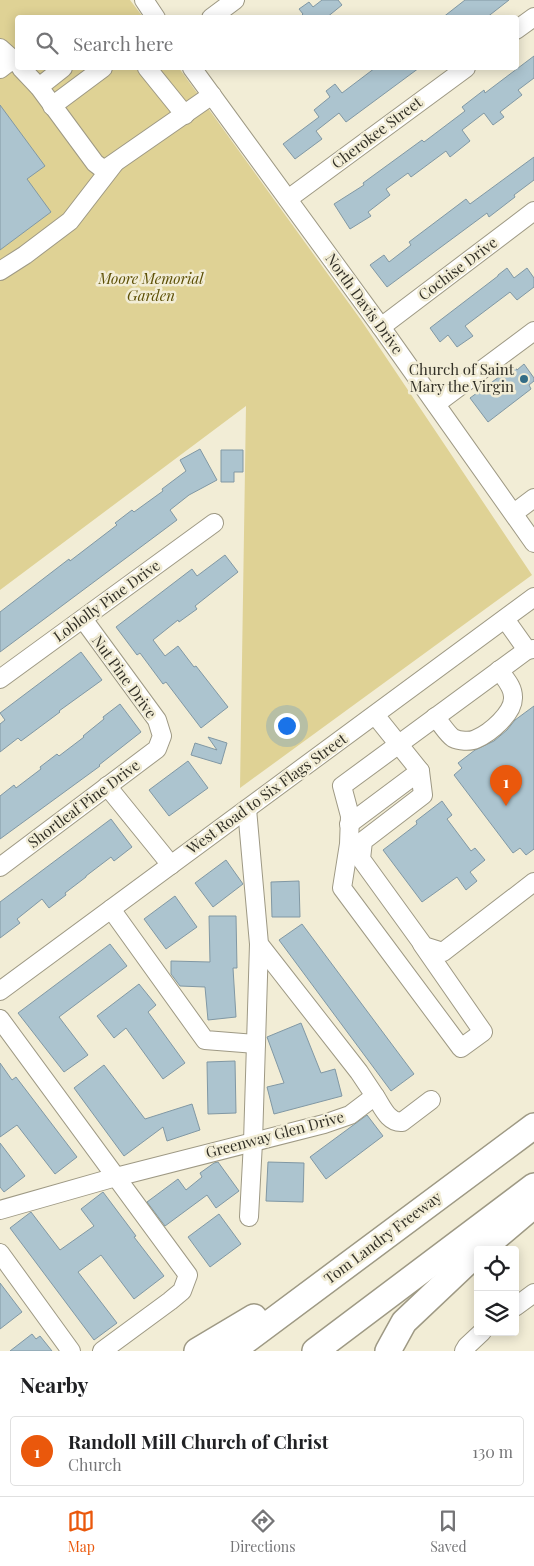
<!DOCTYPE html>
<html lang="en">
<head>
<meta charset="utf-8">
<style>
  body { margin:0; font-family:"Playfair Display",serif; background:#f6f6f6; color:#202124 }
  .controls { position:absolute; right:15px; bottom:15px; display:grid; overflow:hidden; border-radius:5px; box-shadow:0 2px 12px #0003 }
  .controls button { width:45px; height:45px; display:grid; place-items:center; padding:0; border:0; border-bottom:1px solid #e0e0e0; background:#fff; color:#202124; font:25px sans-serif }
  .you { position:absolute; left:286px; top:725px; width:18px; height:18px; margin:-12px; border:4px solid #fff; border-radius:50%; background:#1a73e8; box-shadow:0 0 0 8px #1a73e833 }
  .badge { display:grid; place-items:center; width:32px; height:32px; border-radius:50%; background:#ea580c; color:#fff; font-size:16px; font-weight:700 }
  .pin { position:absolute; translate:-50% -41px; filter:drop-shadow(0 1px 2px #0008) }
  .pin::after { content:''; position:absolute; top:26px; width:18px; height:15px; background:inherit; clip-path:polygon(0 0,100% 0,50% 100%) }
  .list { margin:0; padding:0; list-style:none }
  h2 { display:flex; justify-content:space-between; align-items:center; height:65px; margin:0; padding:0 20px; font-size:21px }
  h2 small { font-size:16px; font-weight:400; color:#757577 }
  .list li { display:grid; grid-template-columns:32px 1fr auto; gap:15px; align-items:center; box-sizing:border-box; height:70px; margin:0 10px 10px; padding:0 10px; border:1px solid #e0e0e0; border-radius:5px }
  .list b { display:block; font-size:19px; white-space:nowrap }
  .list p { margin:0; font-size:16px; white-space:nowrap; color:#757577 }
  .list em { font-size:16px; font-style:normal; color:#757577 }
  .icon { flex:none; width:28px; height:28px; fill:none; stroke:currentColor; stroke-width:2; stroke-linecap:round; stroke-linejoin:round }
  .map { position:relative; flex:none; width:534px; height:1351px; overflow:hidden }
  .search { position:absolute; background:#fff; box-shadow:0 2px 12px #0003; left:15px; right:15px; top:15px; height:55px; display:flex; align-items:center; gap:12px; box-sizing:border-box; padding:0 18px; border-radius:5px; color:#757577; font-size:19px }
  .sheet { height:145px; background:#fff }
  nav { display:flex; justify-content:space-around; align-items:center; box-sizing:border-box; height:70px; border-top:1px solid #e0e0e0; background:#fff; font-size:14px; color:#757577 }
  nav a { display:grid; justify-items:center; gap:2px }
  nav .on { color:#ea580c }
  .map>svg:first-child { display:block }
  .green { fill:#dfd295 }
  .building { fill:#acc4cf; stroke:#8198a4 }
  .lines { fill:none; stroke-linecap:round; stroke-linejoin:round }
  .minor-casing { stroke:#9e9984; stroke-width:20 }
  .highway-casing { stroke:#9e9984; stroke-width:28 }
  .minor { stroke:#fff; stroke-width:18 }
  .highway { stroke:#fff; stroke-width:25 }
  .poi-dot { fill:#326c85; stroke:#f2edd6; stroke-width:2 }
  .labels { text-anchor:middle; stroke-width:5; stroke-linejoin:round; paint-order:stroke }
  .street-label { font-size:15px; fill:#323027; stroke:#f2edd6 }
  .park-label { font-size:15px; font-style:italic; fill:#5d5006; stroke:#f2edd6 }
  .poi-label { font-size:15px; fill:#323027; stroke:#f2edd6; text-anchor:end }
</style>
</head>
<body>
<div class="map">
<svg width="534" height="1351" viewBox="0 0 534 1351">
  <rect width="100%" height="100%" fill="#f2edd6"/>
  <path class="green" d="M0,0H130L143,17L18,18V68H179L361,320L532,575L240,788L246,406L0,590Z"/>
  <g class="building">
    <path d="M322,0H338L342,5L326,18H299L303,14L299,9L309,2L313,7Z"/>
    <path d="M465,0H509L486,18H442Z"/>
    <path d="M534,56V78L518,90L522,95L500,112L504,117L493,125L484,113L462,130L470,141L450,157L446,151L411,177L408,173L386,189L390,195L368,212L371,216L350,229L334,204L364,185L363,183L422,140L424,142L465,111L462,107L484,90L485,93Z"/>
    <path d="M375,68H419L346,122L339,113L316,131L322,139L295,159L283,144L319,117L314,110L330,97L326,91L335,84L342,93Z"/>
    <path d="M0,105L45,166L27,179L51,212L0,250Z"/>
    <path d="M534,157V180L514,195L515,197L489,217L487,213L387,287L370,265L384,255L389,262L411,245L409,242L466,199L470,204Z"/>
    <path d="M507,268L514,278L527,268L534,278V287L517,300L510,292L465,326L473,336L457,347L448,335L440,342L430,328L498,276V275Z"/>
    <path d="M524,364L534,378V381L529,385L531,389L488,422L470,398L514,366L517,370Z"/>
    <path d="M200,449L217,480L189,495L170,510L177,520L0,652V612L69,559L70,561L117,525L115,523L132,510L134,512L163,491L162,489L186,471L180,460Z"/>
    <path d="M221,450H243V472H234V482H221Z"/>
    <path d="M225,555L238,572L195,606L197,609L179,622L178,620L153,640L165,656L178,646L194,667L196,666L228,707L201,728L166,682L163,684L140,653L137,655L116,627L192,569L197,576Z"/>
    <path d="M81,652L102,680L59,711L60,712L21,741L18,738L0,752V724L5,720L0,713Z"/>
    <path d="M120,704L141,732L99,765L100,766L0,839V796L14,785L16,788L41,769L40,767L57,754L59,756L84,737L83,736L104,719L103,717Z"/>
    <path d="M534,706V849L526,855L520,848L513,853L454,775L462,768L458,763L475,750L494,741L507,730L515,720Z"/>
    <path d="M208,737L227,743L221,764L191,755L195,743L217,750Z"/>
    <path d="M188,761L208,788L169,816L149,790Z"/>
    <path d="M442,801L452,815L447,819L471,851L475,848L485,860L470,872L477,881L466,890L457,877L422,902L383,850L417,824L416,821Z"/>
    <path d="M111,819L132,847L114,861L111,857L86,876V877L65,893L66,895L49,908L42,899L17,919L20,923L0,938V902Z"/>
    <path d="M226,860L243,884L213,907L195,883Z"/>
    <path d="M299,881L300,917H272L271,882Z"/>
    <path d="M175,896L197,927L166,949L144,919Z"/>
    <path d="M209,916H236L237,968H233L236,1017L208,1020L205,987L180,986L171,974V961L210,962Z"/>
    <path d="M302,924L414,1074L391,1091L279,940Z"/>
    <path d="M110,944L127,966L59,1017L88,1055L64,1072L18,1013Z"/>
    <path d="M139,984L156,1005L148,1012L185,1063L163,1079L126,1028L114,1038L97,1016Z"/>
    <path d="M301,1023L321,1073L335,1069L342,1096L274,1114L267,1087L284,1083L267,1037Z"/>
    <path d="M235,1061L236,1113L208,1114L207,1062Z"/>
    <path d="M0,1063L12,1080L16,1077L77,1157L55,1174L17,1125L0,1137Z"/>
    <path d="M104,1065L145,1119L192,1104L200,1130L167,1141L163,1127L124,1156L74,1088Z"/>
    <path d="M367,1115L383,1136L326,1179L310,1157Z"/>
    <path d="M0,1143L25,1176L4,1192L0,1187Z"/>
    <path d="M218,1162L239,1191L216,1208L207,1195L165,1226L147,1202L178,1179L186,1190L202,1177L200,1173L214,1163Z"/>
    <path d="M268,1162L304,1163L303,1202L266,1201Z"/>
    <path d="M103,1192L136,1236L134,1237L164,1276L134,1299L101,1255L78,1272L117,1323L94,1340L10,1228L31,1212L60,1250L94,1226L81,1209Z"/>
    <path d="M219,1214L241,1244L210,1267L188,1237Z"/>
    <path d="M0,1283L22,1312L0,1329Z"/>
    <path d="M32,1334L36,1339L40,1336L52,1351H10Z"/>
  </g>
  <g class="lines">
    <g class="minor-casing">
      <g id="minor">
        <path d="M144,0L156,18"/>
        <path d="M211,18L235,0"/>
        <path d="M516,30L534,17"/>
        <path d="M0,48L18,64"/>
        <path d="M21,68L39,87L95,163L104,170L212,95"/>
        <path d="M147,68L185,115"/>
        <path d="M192,68L381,327L534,543"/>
        <path d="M0,69L13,59"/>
        <path d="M39,87L63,68"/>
        <path d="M52,106L103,68"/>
        <path d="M288,199L466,68"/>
        <path d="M0,271L25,255L70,221L114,164"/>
        <path d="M381,327L534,211"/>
        <path d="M436,404L534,331"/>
        <path d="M514,513L534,498"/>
        <path d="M505,619L527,650L534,649"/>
        <path d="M0,679L214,523"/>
        <path d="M375,715L420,771L423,795L363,841L361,859L424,946L443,952L534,882"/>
        <path d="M435,717C440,722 447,734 453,738C459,741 470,742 476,739C490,733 514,713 513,697C513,686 505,679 499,670"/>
        <path d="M107,786L171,865"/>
        <path d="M349,824L420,771"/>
        <path d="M0,867L157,749L162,736L157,720L83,619"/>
        <path d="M111,909L205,1040L256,1044"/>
        <path d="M422,944L483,1032L461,1048L342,888L349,844L350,816L342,786L527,650"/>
        <path d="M0,991L534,597"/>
        <path d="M0,1019L188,1275L182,1291L170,1301L102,1351"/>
        <path d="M375,1096C382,1106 388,1123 402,1122L431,1100"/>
        <path d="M0,1210L116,1177L324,1124L350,1115L375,1096L359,1072L259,944L247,809"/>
        <path d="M249,1217L253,1142L259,944"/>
        <path d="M0,1253L71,1351"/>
        <path d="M515,1307L534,1293"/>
        <path d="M464,1351L467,1346L482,1332"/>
      </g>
    </g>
    <g class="highway-casing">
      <g id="highway">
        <path d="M481,1250L527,1211"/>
        <path d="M197,1351L254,1317"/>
        <path d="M232,1351L534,1126"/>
        <path d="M315,1351L534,1186"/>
        <path d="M388,1351L404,1322L478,1252"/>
      </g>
    </g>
    <use href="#minor" class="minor"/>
    <use href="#highway" class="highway"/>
  </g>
  <circle class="poi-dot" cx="524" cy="379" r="5"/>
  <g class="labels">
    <g class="street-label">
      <text transform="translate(377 133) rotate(-37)" y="5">Cherokee Street</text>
      <text transform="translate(458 269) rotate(-37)" y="5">Cochise Drive</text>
      <text transform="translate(364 304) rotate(54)" y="5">North Davis Drive</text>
      <text transform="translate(107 601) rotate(-36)" y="5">Loblolly Pine Drive</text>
      <text transform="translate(124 677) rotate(54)" y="5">Nut Pine Drive</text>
      <text transform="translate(267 794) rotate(-36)" y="5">West Road to Six Flags Street</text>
      <text transform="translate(84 804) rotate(-37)" y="5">Shortleaf Pine Drive</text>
      <text transform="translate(275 1135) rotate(-15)" y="5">Greenway Glen Drive</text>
      <text transform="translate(383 1238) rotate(-37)" y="5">Tom Landry Freeway</text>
    </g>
    <g class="park-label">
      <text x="151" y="284">Moore Memorial<tspan x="151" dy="17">Garden</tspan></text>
    </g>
    <g class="poi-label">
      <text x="514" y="375">Church of Saint<tspan x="514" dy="17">Mary the Virgin</tspan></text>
    </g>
  </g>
</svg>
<div class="controls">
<button><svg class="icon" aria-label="locate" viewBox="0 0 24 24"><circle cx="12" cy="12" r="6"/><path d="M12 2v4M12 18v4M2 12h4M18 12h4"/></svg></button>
<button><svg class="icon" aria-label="layers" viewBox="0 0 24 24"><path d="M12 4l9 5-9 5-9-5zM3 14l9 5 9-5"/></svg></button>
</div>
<div class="you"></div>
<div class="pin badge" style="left:506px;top:806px">1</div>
<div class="search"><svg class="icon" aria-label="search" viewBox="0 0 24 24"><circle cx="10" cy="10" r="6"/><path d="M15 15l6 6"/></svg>Search here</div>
</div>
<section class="sheet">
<h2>Nearby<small></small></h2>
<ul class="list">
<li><span class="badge">1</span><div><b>Randoll Mill Church of Christ</b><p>Church</p></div><em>130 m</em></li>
</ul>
</section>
<nav>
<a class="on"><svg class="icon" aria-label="map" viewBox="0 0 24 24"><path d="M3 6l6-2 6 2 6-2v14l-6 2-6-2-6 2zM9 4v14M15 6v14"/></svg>Map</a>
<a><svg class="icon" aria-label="directions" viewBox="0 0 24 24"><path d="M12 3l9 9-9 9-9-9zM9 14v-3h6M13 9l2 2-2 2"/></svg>Directions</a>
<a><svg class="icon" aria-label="saved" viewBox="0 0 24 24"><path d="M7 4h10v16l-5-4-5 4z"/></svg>Saved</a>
</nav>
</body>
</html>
